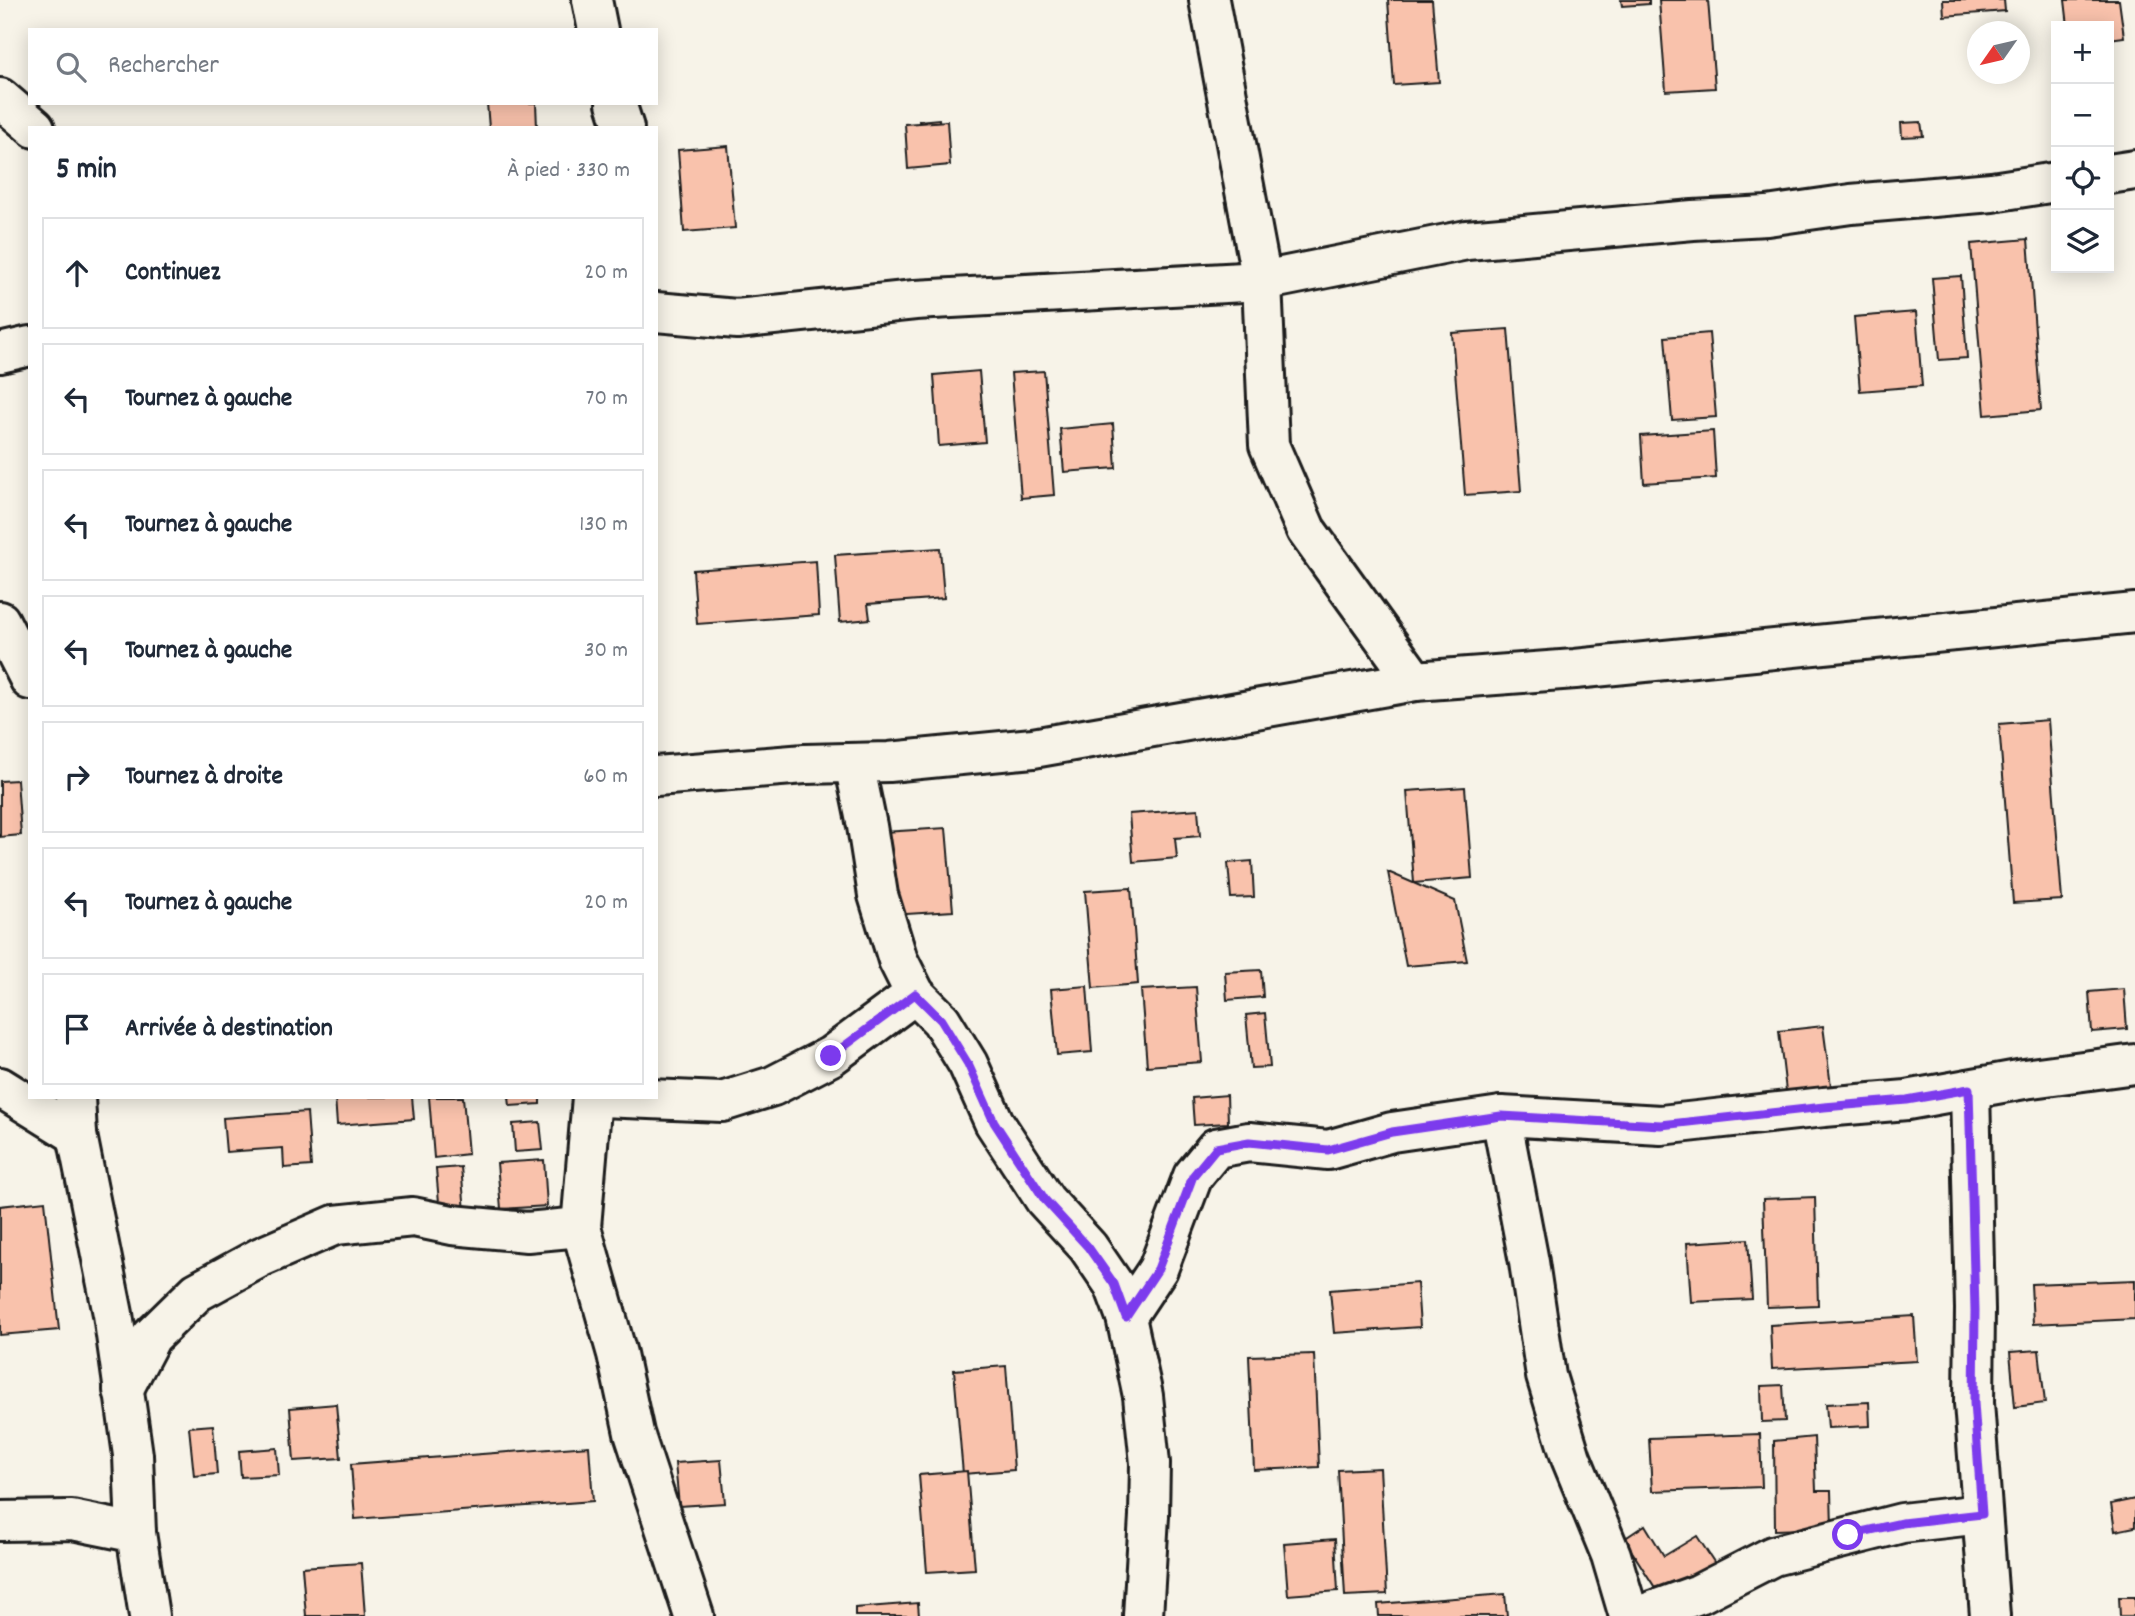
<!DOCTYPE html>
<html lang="fr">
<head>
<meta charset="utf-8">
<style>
  body { margin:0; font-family:Dekko,sans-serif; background:#f2f2f3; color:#1f2937 }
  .controls { position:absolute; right:21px; top:21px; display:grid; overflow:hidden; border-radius:0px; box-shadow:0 4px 18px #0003 }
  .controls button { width:63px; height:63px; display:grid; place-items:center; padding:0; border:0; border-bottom:2px solid #e0e1e3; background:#fff; color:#1f2937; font:35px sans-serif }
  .compass { position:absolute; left:1967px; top:21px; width:63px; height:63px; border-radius:50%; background:#fff; box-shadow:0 4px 18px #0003; rotate:236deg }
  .stop { position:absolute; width:21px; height:21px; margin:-16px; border:5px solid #7c3aed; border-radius:50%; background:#fff }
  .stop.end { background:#7c3aed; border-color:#fff; box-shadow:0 2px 7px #0008 }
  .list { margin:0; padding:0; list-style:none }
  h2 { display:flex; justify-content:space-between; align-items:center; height:91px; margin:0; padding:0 28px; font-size:30px }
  h2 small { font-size:23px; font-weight:400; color:#747a83 }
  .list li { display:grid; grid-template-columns:46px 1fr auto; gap:21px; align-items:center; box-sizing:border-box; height:112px; margin:0 14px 14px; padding:0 14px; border:2px solid #e0e1e3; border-radius:0px }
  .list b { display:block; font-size:26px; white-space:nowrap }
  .list em { font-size:23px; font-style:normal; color:#747a83 }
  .icon { flex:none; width:38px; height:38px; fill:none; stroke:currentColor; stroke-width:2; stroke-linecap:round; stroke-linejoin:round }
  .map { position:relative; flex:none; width:2135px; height:1616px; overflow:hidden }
  .search { position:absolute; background:#fff; box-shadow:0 4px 18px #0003; left:28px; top:28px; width:630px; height:77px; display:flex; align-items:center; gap:18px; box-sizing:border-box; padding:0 24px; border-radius:0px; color:#747a83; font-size:26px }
  .panel { position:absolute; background:#fff; box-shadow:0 4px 18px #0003; left:28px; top:126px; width:630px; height:973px; border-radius:0px }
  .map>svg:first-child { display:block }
  .building { fill:#f9c2ac; stroke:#1c1c1c; stroke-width:2 }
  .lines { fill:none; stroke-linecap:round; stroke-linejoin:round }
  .minor-casing { stroke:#1c1c1c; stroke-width:44 }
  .minor { stroke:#f7f3e8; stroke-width:38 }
  .route { stroke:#7c3aed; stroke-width:9 }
</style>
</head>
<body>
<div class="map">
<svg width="2135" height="1616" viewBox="0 0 2135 1616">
  <rect width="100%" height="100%" fill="#f7f3e8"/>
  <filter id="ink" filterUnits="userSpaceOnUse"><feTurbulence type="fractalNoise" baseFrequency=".0143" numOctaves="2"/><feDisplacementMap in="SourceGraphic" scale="14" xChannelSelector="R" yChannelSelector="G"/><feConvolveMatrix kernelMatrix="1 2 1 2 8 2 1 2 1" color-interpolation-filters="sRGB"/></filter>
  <g filter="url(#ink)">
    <g class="building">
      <path d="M1388,0H1432L1439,82L1394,85Z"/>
      <path d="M1621,0H1649V4L1622,6Z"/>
      <path d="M1659,0H1708L1715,88L1666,91Z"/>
      <path d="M1943,0H2004L2005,11L1944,16Z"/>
      <path d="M2065,0H2119L2124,37L2109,39V26H2068Z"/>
      <path d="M487,103H536L537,128H489Z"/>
      <path d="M939,119L941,144L921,145L919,121Z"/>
      <path d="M947,121L950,165L908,169L905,124Z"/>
      <path d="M1921,122L1923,136L1902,137L1901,123Z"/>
      <path d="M728,146L735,228L684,232L678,150Z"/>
      <path d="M2028,239L2041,410L1985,415L1971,244Z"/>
      <path d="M1961,276L1967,358L1939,360L1932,278Z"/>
      <path d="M1916,312L1922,386L1860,391L1854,317Z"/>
      <path d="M1508,329L1521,491L1465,495L1452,333Z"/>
      <path d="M1709,333L1716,417L1672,420L1665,337Z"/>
      <path d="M979,371L985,442L939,446L934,375Z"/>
      <path d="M1044,371L1054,495L1021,498L1011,373Z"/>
      <path d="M1113,424L1116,468L1064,472L1060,429Z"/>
      <path d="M1713,431L1716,478L1644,483L1641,436Z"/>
      <path d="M940,548L944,598L868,604L870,619L840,622L835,555Z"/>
      <path d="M816,561L819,615L697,624L693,570Z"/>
      <path d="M2048,720L2062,900L2013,903L1999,724Z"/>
      <path d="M17,780L21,835L0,837V781Z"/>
      <path d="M1465,787L1472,878L1414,883L1407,791Z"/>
      <path d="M1198,809L1200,836L1175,838L1177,858L1133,862L1129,814Z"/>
      <path d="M946,828L953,911L891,915L884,832Z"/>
      <path d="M1252,861L1254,897L1231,898L1228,863Z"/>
      <path d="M1388,872L1455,901L1467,961L1406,966Z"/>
      <path d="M1131,888L1138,984L1093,988L1085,891Z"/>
      <path d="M1261,970L1263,997L1227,1000L1225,972Z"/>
      <path d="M1087,986L1092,1052L1057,1055L1051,989Z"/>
      <path d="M1196,987L1202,1062L1147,1066L1141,990Z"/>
      <path d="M2124,989L2127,1029L2092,1032L2089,992Z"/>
      <path d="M1265,1013L1270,1067L1251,1068L1246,1015Z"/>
      <path d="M1823,1026L1831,1086L1786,1091L1779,1031Z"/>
      <path d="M1227,1095L1228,1123L1194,1125L1192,1098Z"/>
      <path d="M335,1097H412L414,1119L337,1125Z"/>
      <path d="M429,1097H463L468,1154L434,1158Z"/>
      <path d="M509,1097H540V1104L510,1106Z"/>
      <path d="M307,1112L311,1166L284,1168L283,1148L226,1152L223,1118Z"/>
      <path d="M540,1122L543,1150L515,1152L513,1124Z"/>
      <path d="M544,1160L547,1206L501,1209L497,1163Z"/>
      <path d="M461,1167L465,1211L440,1213L436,1169Z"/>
      <path d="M1815,1197L1818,1305L1767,1307L1763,1199Z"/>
      <path d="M45,1201L59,1330L0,1335V1206Z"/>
      <path d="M1748,1239L1752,1299L1691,1302L1687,1243Z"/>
      <path d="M2135,1280V1319L2033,1324L2031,1284Z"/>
      <path d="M1417,1283L1420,1327L1334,1333L1330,1290Z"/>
      <path d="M1914,1316L1917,1361L1772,1369L1770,1325Z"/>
      <path d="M2039,1350L2045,1403L2015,1407L2010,1352Z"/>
      <path d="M1314,1354L1319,1467L1254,1470L1249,1356Z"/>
      <path d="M1006,1366L1014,1470L963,1474L954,1370Z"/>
      <path d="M1783,1385L1785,1421L1762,1422L1761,1386Z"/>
      <path d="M1869,1402L1870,1426L1828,1428L1826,1404Z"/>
      <path d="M336,1404L341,1458L294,1461L290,1408Z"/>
      <path d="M213,1425L217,1474L194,1476L189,1427Z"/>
      <path d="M1760,1434L1762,1487L1652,1491L1649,1438Z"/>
      <path d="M1814,1437L1816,1491H1831L1832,1528L1775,1530L1774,1441Z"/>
      <path d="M589,1446L593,1501L355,1519L351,1464Z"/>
      <path d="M277,1448L279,1475L241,1477L239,1451Z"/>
      <path d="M721,1460L725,1503L679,1506L675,1463Z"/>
      <path d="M1380,1468L1387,1594L1345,1596L1338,1470Z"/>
      <path d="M967,1471L975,1569L927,1572L919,1475Z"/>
      <path d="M2135,1499V1527L2115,1531L2111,1504Z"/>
      <path d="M1645,1525L1664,1556L1697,1536L1716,1565L1663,1600L1624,1539Z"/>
      <path d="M1335,1539L1338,1591L1288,1595L1284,1543Z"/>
      <path d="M361,1563L365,1616H306L302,1567Z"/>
      <path d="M1505,1594L1507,1616H1379L1378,1604Z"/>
      <path d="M2119,1597H2135V1616H2120Z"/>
      <path d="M918,1603L919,1616H855V1608Z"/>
    </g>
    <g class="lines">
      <g class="minor-casing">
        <g id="minor">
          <path d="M592,0L598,30"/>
          <path d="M1209,0L1262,281L1269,445L1306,530L1415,681"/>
          <path d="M0,98L35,128"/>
          <path d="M616,103L624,128"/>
          <path d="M2109,174L2135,170"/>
          <path d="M656,312L737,319L915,300L1262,281L1467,240L1693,220L1767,216L1851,204L1992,192L2056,182"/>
          <path d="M0,353L30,346"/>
          <path d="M0,621L30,680"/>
          <path d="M854,763L867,826L878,895L898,960L915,994L941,1020L968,1064L994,1122L1045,1200L1088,1247L1114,1285L1126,1317L1143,1396L1150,1463L1149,1516L1143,1616"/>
          <path d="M656,776L805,764L889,762L1033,748L1415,681L1575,669L2135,613"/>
          <path d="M0,1087L77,1135"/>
          <path d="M1970,1089L1975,1309L1974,1403L1990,1616"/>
          <path d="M75,1097L77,1135L113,1314L133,1455L136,1533L149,1616"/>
          <path d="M592,1097L581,1227L617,1354L634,1433L694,1616"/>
          <path d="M601,1097L722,1102L773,1086L831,1056L915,994"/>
          <path d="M1501,1116L1529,1262L1546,1376L1571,1458L1611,1555L1629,1616"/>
          <path d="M1126,1317L1158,1269L1193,1176L1216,1148L1249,1142L1328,1150L1392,1132L1501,1116L1661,1125L1824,1107L1907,1100L2024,1079L2135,1064"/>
          <path d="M123,1390L151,1337L197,1292L261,1257L335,1225L413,1217L452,1225L527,1232L581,1227"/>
          <path d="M0,1521L72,1520L136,1533"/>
          <path d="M1638,1616L1699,1594L1773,1556L1902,1523L1982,1514"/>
        </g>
      </g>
      <use href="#minor" class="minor"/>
    </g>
  </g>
  <g class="lines" filter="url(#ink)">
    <path class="route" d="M831,1056L915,994L941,1020L968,1064L994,1122L1045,1200L1088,1247L1114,1284L1126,1317L1158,1269L1193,1176L1216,1148L1249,1142L1328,1150L1392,1132L1501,1116L1661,1125L1824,1107L1907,1100L1969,1089L1975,1310L1974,1403L1982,1514L1902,1523L1848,1535"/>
  </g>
</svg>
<div class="controls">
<button>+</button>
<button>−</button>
<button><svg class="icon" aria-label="locate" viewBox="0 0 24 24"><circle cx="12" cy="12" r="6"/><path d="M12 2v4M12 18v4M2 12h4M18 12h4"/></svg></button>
<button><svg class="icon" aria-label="layers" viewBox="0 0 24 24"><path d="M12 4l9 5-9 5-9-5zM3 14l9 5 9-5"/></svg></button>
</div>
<svg class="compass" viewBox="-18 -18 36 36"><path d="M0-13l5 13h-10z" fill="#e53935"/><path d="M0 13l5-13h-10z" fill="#747a83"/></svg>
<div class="stop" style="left:1848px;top:1535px"></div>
<div class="stop end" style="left:831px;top:1056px"></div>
<div class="search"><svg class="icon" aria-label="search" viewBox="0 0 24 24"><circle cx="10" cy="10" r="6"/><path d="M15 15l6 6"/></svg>Rechercher</div>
<section class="panel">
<h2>5 min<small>À pied · 330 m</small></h2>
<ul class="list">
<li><svg class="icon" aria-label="ahead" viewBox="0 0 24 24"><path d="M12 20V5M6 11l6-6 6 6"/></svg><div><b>Continuez</b></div><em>20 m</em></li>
<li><svg class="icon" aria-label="left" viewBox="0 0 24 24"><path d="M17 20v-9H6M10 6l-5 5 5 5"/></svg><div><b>Tournez à gauche</b></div><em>70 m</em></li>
<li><svg class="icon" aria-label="left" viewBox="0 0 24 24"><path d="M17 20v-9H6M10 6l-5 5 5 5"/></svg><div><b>Tournez à gauche</b></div><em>130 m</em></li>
<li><svg class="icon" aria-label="left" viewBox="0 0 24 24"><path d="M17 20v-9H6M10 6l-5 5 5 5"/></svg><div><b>Tournez à gauche</b></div><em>30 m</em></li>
<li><svg class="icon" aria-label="right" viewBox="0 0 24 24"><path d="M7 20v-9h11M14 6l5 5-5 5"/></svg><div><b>Tournez à droite</b></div><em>60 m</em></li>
<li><svg class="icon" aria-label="left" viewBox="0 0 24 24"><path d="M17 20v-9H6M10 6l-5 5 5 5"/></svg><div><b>Tournez à gauche</b></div><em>20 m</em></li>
<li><svg class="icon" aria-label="arrive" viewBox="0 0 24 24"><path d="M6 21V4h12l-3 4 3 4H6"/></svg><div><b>Arrivée à destination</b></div></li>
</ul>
</section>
</div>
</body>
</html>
